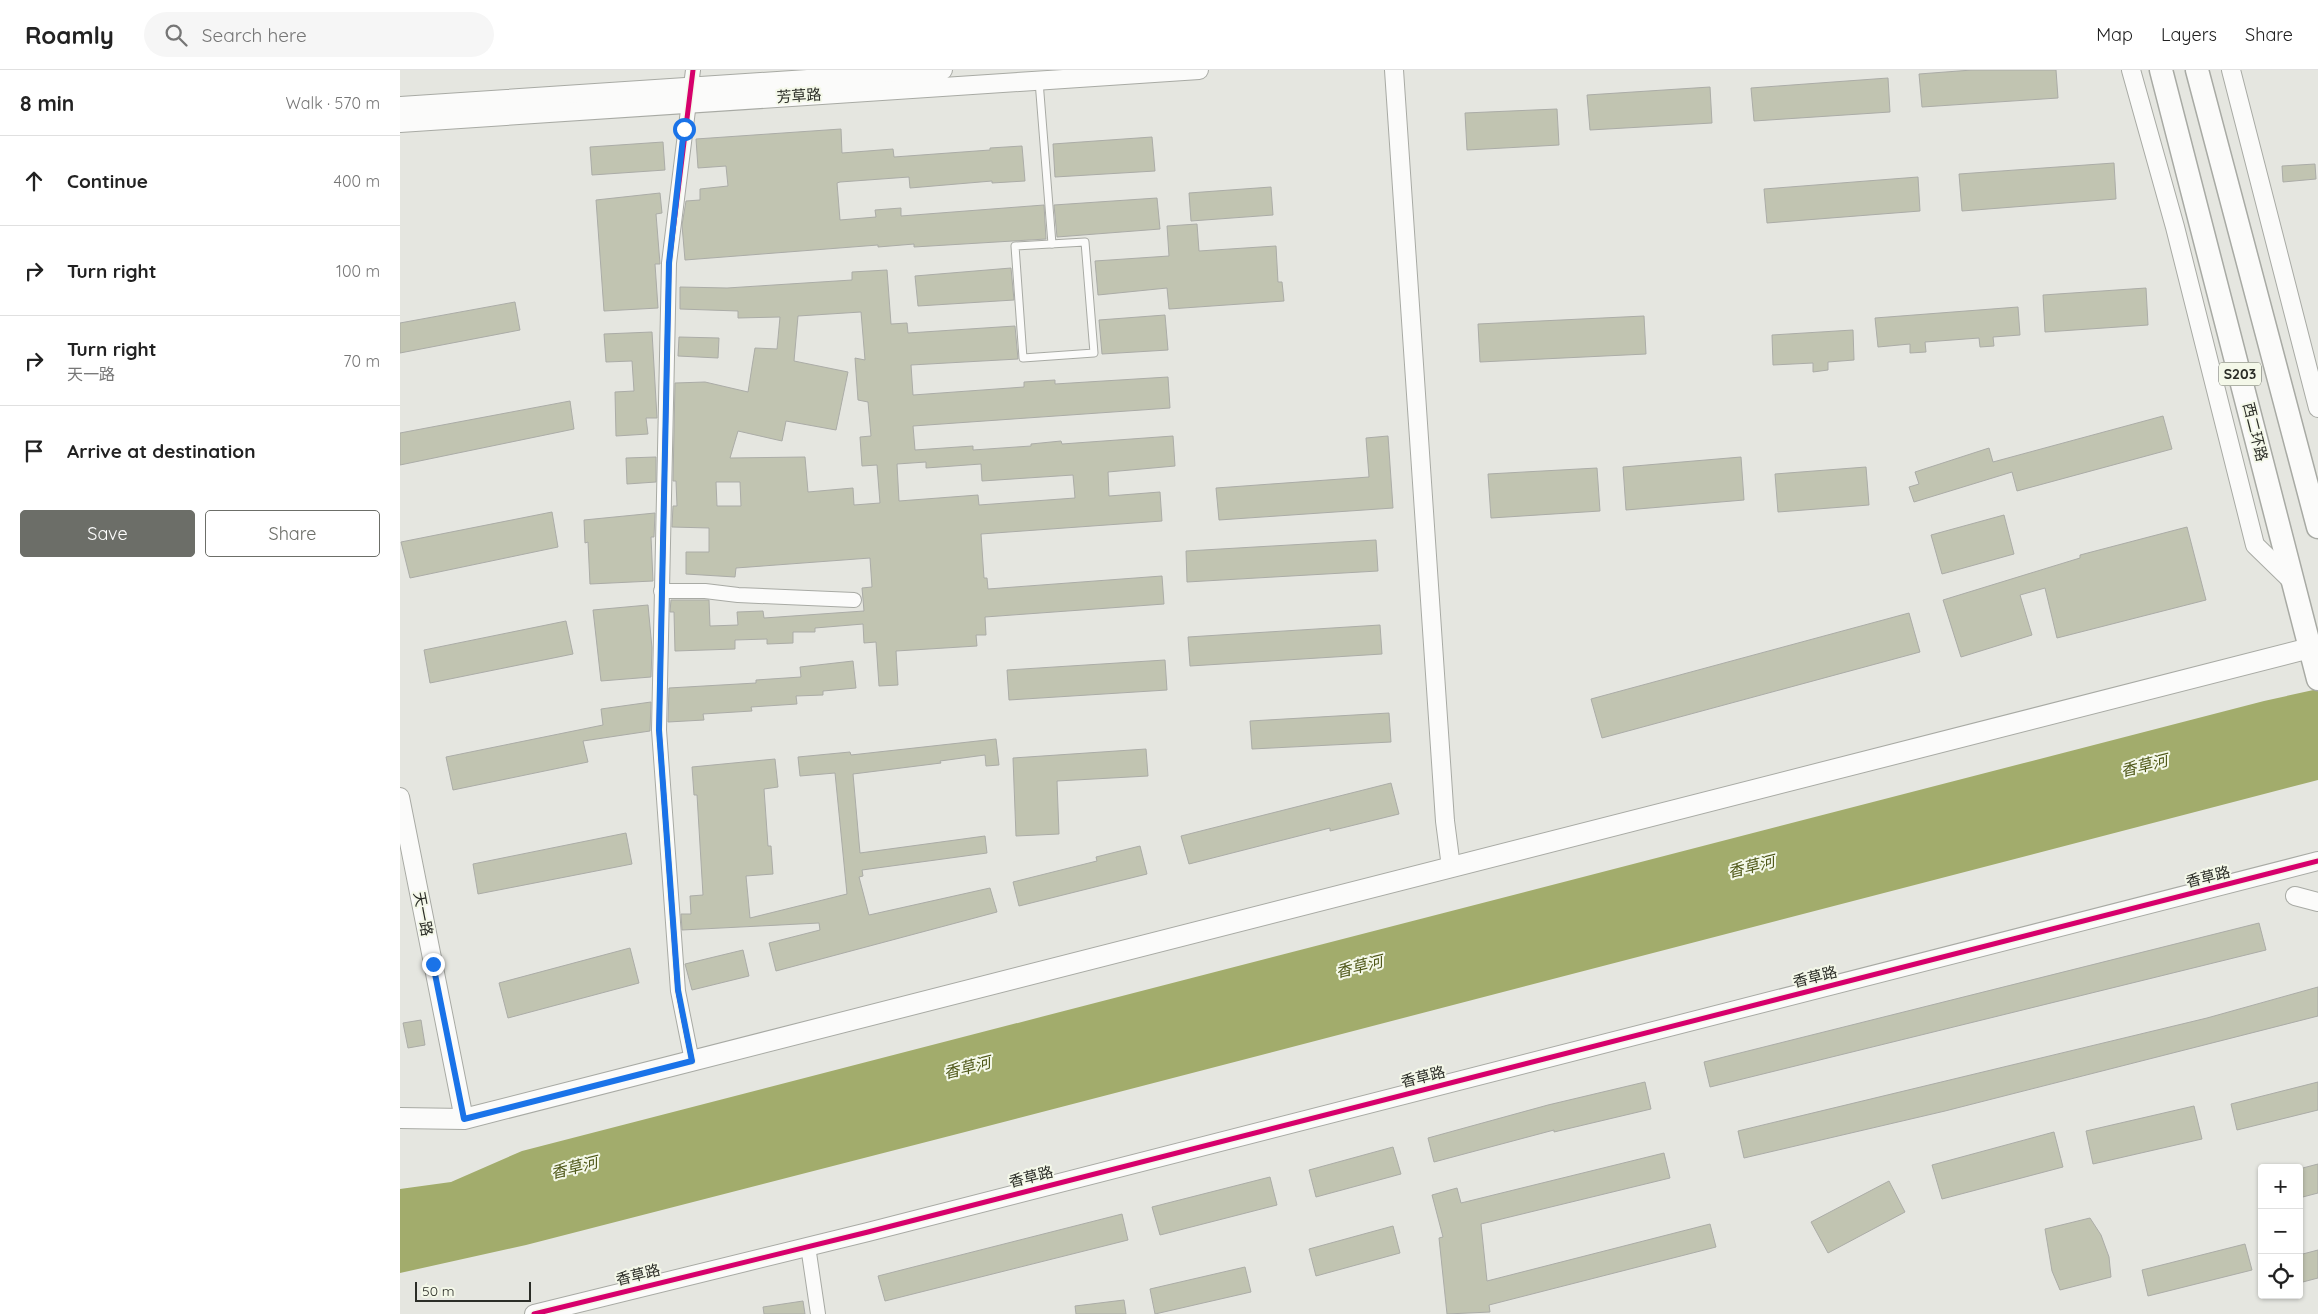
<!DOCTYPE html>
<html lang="en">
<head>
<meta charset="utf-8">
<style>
  body { margin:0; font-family:Quicksand,"Noto Sans SC",sans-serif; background:#f6f6f6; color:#222 }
  .controls { position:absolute; right:15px; bottom:15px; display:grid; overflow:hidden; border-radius:5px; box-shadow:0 1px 4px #0004 }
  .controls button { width:45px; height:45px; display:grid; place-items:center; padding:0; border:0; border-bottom:1px solid #e0e0e0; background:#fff; color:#222; font:25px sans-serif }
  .scale { position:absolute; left:15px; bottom:12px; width:116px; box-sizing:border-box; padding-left:5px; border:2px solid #2b2d27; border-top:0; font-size:14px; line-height:18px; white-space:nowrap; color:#2b2d27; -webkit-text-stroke:4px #f4f8e9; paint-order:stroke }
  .stop { position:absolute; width:15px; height:15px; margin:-11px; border:4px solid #1a73e8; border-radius:50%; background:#fff }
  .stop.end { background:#1a73e8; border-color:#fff; box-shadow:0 1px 5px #0008 }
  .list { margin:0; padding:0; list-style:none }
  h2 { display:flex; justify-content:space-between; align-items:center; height:65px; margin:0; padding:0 20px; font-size:21px }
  h2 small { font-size:16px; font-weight:400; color:#767676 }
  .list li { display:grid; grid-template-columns:32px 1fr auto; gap:15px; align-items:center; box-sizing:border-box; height:90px; padding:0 20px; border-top:1px solid #e0e0e0 }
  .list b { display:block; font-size:19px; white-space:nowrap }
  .list p { margin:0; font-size:16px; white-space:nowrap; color:#767676 }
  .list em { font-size:16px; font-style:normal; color:#767676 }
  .actions { display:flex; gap:10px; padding:15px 20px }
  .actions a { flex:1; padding:11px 0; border:1px solid #6c6e68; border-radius:5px; text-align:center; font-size:18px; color:#6c6e68 }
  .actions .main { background:#6c6e68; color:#fff }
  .icon { flex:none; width:28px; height:28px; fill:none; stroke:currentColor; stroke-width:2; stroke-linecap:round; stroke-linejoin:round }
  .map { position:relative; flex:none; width:1918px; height:1244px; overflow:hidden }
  header { display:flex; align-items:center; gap:30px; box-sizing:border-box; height:70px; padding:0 25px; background:#fff; border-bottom:1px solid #e0e0e0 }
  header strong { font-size:24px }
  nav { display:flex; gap:28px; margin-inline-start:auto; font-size:18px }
  .search { width:350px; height:45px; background:#f6f6f6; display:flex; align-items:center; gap:12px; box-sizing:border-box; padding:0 18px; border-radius:28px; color:#767676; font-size:19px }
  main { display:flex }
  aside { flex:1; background:#fff }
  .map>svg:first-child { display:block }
  .water { fill:#a2ac6c }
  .building { fill:#c1c4b1; stroke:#abaca7; fill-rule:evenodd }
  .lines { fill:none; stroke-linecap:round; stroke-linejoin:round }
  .service-casing { stroke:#a8aaa4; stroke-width:9 }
  .minor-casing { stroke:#a8aaa4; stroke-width:16 }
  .tertiary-casing { stroke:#a8aaa4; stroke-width:20 }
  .secondary-casing { stroke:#a8aaa4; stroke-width:22 }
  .primary-casing { stroke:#a8aaa4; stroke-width:25 }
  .service { stroke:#fbfbfa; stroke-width:7 }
  .minor { stroke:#fbfbfa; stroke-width:14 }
  .tertiary { stroke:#fbfbfa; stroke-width:18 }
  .secondary { stroke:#fbfbfa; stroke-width:20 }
  .primary { stroke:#fbfbfa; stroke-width:22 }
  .cycleway-casing { stroke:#f4f8e9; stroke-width:8 }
  .cycleway { stroke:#d6006c; stroke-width:5 }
  .route { stroke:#1a73e8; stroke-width:6 }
  .labels { text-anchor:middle; stroke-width:4; stroke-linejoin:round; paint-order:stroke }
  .shield { fill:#f4f8e9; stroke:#676a61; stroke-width:1 }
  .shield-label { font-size:14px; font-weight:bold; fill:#2b2d27 }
  .street-label { font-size:15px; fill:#2b2d27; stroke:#f4f8e9 }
  .water-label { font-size:16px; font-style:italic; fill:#4f5819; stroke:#f4f8e9 }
</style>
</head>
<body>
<header>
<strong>Roamly</strong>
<div class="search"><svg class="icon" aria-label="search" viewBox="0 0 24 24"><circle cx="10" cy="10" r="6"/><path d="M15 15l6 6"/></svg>Search here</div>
<nav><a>Map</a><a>Layers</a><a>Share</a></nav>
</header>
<main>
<aside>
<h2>8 min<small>Walk · 570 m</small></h2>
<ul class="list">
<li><svg class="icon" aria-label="ahead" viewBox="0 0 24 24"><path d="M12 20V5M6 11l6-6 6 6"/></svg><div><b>Continue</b></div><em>400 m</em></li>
<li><svg class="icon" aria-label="right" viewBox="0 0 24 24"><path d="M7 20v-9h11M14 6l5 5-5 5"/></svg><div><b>Turn right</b></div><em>100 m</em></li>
<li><svg class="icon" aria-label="right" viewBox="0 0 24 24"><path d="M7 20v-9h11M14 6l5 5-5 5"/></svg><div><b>Turn right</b><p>天一路</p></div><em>70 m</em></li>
<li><svg class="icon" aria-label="arrive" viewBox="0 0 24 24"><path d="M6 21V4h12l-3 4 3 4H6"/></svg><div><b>Arrive at destination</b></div></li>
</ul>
<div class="actions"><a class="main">Save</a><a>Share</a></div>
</aside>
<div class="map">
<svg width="1918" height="1244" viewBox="0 0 1918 1244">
  <rect width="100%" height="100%" fill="#e5e6e0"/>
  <path class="water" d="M1918,619V710L565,1062L126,1175L0,1203V1119L51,1112L122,1081L1864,631Z"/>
  <g class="building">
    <path d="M1572,0H1656L1658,28L1522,37L1519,4Z"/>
    <path d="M1488,8L1490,42L1354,51L1351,18Z"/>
    <path d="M1310,17L1312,53L1190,60L1187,25Z"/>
    <path d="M1157,39L1159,75L1067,80L1065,43Z"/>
    <path d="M441,59L442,83L493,79L494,87L590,80V78L622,76L625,111L592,113V111L510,118L509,107L440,112L437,113L440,150L476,147L475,140L501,138V146L644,135L646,169L514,177V174L478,177V175L285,190L282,155L286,131L300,130V119L328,116L326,96L298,98L296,69Z"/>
    <path d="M752,67L755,101L655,107L653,74Z"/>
    <path d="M263,72L265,100L192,105L190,77Z"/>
    <path d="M1714,93L1716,129L1562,141L1559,104Z"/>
    <path d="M1915,94L1916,109L1883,112L1882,96Z"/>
    <path d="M1518,107L1520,141L1367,153L1364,119Z"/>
    <path d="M871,117L873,145L791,151L789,123Z"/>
    <path d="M260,123L262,143L256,144L260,194H255L258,238L204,241L196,130Z"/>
    <path d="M757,128L760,159L657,167L654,135Z"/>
    <path d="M797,154L799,181L876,176L878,212H882L884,231L769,239L767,218L698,225L695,191L769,186L767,156Z"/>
    <path d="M611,198L614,230L518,236L515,206Z"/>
    <path d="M487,200L491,254L507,253L508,263L615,256L618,289L511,295L513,325L624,317V312L655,310V314L768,307L770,338L513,356L515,380L573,376V380L631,376V374L661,371L662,374L773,366L775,396L708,402L709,426L760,422L762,451L581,464L584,508H587L588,519L762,506L764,534L585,547L586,565H576L577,576L496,581L498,615L479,616L476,572L464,573L463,554L415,558V562H393V573L367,574V569L335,570V579L275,581L274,542H270L271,530H309L310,556L338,555L337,542L363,541L364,548L464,541L462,518L472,517L470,488L336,498L335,507L286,504V482H309V458L272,457L273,436H277L276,411H273L275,313L305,312L348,322L355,278L377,279L380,247L338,248V241L280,239V217L327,218L452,210V202ZM461,242L465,290L455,288L458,330L468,332L471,366L460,367L462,396L477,395L480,433L454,435L453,418L408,422L405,387L330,388L338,361L382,371L386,351L436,360L448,302L394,291L398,246ZM526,392V398L581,394L582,411L673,405L675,428L579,435L578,425L499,431L497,394ZM316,412H340L341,436H317Z"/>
    <path d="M1746,218L1748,255L1645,262L1643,225Z"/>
    <path d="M115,232L120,260L0,283V253Z"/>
    <path d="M1618,237L1620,265L1593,267L1594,276L1580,277L1579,268L1525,272L1526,282L1510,283V274L1478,277L1475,248Z"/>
    <path d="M765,245L768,280L702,284L699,250Z"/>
    <path d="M1244,246L1246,284L1080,292L1078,254Z"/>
    <path d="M1453,260L1454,290L1428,292V300L1413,302V293L1373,295L1372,265Z"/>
    <path d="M252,262L257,348H246L248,364L216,366L215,322L234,321L232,291L206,292L204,264Z"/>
    <path d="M279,267L319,268L318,288L278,286Z"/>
    <path d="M170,331L174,359L0,395V363Z"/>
    <path d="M1763,346L1772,379L1617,421L1612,402L1514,432L1509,417L1519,414L1515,402L1589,378L1593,392Z"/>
    <path d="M988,366L993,438L819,450L816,418L969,407L966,368Z"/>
    <path d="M256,387V412L227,414L226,388Z"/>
    <path d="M1341,387L1344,430L1226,440L1223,397Z"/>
    <path d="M1466,397L1469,435L1378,442L1375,404Z"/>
    <path d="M1197,398L1200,441L1091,448L1088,404Z"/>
    <path d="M152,442L158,477L10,508L1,472Z"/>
    <path d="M255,443L254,467H251L253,511L190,514L188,472L185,473L184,450Z"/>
    <path d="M1604,445L1614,484L1542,504L1531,465Z"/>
    <path d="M1787,457L1806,530L1657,568L1645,518L1620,525L1632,565L1561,587L1543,530L1680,488V485Z"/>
    <path d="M976,470L978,501L787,512L786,481Z"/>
    <path d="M248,535L252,578L251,607L201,611L193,540Z"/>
    <path d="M1509,543L1520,582L1202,668L1191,629Z"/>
    <path d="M166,551L173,584L30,613L24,580Z"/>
    <path d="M980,555L982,584L790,596L788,567Z"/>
    <path d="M765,590L767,620L609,630L607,600Z"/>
    <path d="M453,591L456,618L423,621V625L396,626L397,634L351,637L352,641L303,644L304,650L268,652L269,618L356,613V610L401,607L400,597Z"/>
    <path d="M251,632L250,661L183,671L188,692L53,720L46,687L203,655L201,639Z"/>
    <path d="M989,643L991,672L852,679L850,651Z"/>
    <path d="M596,669L599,695L586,696L585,685L540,691L541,693L453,704L460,783L585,766L587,783L462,800L463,806L459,807L469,845L590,818L597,842L376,901L369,873L420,860L419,853L282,860L281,844H291L290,826L303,825L297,725H294L292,697L375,689L378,717L364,719L368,776H371L373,804L346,806L350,848L447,824L435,703L400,706L398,687L450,682L451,685Z"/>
    <path d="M746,679L748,706L657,711L659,764L616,766L613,688Z"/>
    <path d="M991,713L999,744L930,761V758L789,794L781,766Z"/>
    <path d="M226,763L232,794L78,824L73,794Z"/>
    <path d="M740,776L747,804L619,836L613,812L697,791L696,787Z"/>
    <path d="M1859,853L1866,880L1310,1017L1304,992Z"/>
    <path d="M230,878L239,913L108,948L99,913Z"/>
    <path d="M343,880L349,906L292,920L285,894Z"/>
    <path d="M1918,917V946L1545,1041L1344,1088L1338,1061L1807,948Z"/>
    <path d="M21,950L25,975L8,978L3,953Z"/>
    <path d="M1245,1012L1251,1039L1154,1062V1060L1034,1092L1028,1068L1148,1035Z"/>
    <path d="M1918,1012V1040L1837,1060L1831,1034Z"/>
    <path d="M1794,1036L1802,1069L1693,1094L1686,1061Z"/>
    <path d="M1654,1062L1663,1097L1542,1129L1532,1095Z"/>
    <path d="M993,1077L1001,1104L916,1127L909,1100Z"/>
    <path d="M1264,1083L1270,1108L1081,1154L1087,1211L1310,1154L1316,1177L1089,1235L1090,1242L1047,1244L1039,1168L1043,1167L1032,1125L1057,1118L1061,1133Z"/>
    <path d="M1918,1094V1123L1899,1128V1099Z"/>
    <path d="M870,1107L877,1135L760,1165L752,1137Z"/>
    <path d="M1489,1111L1505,1142L1428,1183L1411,1152Z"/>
    <path d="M722,1144L728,1170L485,1231L478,1206Z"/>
    <path d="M1690,1148L1701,1165L1709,1187L1711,1207L1660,1220L1652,1201L1645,1159Z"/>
    <path d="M993,1156L1000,1183L916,1206L909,1179Z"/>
    <path d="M1845,1174L1852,1200L1748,1226L1742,1200Z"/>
    <path d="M1918,1180V1208L1899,1213V1185Z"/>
    <path d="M845,1197L851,1222L755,1244L750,1219Z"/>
    <path d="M724,1230L726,1244H676L675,1236Z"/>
    <path d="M403,1231L405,1244H364L363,1237Z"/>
  </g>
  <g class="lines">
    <g class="service-casing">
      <g id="service">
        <path d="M639,11L652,174"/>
        <path d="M685,172L694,283L623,288L615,176Z"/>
      </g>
    </g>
    <g class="minor-casing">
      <g id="minor">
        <path d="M261,521H305L338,525L454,530"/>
        <path d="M292,991L278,921L259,660L269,193L293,0"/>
        <path d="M408,1176L418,1244"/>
      </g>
    </g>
    <g class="tertiary-casing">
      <g id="tertiary">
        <path d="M994,0L1045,751L1051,797"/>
        <path d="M1731,0L1775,157L1855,475L1893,512"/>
        <path d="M1831,0L1918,338"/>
        <path d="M0,36L543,0"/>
        <path d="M0,53L799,0"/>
        <path d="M0,727L64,1049"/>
        <path d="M1895,826L1918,832"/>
        <path d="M134,1244L468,1162L1918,791"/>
      </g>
    </g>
    <g class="secondary-casing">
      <path id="secondary" d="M0,1048L64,1049L1918,576"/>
    </g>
    <g class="primary-casing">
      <g id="primary">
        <path d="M1761,0L1918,609"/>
        <path d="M1797,0L1918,457"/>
      </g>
    </g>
    <use href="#service" class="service"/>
    <use href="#minor" class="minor"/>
    <use href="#tertiary" class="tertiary"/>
    <use href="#secondary" class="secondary"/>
    <use href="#primary" class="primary"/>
    <g class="cycleway-casing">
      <g id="cycleway">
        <path d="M292,991L278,921L259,660L269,193L293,0"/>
        <path d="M134,1244L468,1162L1918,791"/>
      </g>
    </g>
    <use href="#cycleway" class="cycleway"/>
  </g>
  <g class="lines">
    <path class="route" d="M33,894L64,1049L292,991L278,920L259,660L269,193L284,59"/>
  </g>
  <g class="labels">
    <rect class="shield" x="1819" y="292.5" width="42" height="23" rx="4"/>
    <g class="shield-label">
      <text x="1840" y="309">S203</text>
    </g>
    <g class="street-label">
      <text transform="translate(399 26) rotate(-4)" y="5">芳草路</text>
      <text transform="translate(1855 362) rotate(76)" y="5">西二环路</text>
      <text transform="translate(1808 807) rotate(-14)" y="5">香草路</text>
      <text transform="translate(23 844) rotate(79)" y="5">天一路</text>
      <text transform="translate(1415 907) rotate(-14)" y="5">香草路</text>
      <text transform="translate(1023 1007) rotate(-14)" y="5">香草路</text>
      <text transform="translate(631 1107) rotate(-14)" y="5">香草路</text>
      <text transform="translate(238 1205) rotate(-14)" y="5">香草路</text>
    </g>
    <g class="water-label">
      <text transform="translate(1744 695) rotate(-14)" y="6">香草河</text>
      <text transform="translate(1351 796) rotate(-14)" y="6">香草河</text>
      <text transform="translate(959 896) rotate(-14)" y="6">香草河</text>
      <text transform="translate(567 997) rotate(-14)" y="6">香草河</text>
      <text transform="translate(174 1097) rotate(-14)" y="6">香草河</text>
    </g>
  </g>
</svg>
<div class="controls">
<button>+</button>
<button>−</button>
<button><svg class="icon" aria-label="locate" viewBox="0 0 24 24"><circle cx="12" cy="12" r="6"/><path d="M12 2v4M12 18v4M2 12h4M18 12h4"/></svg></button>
</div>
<div class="scale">50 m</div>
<div class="stop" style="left:284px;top:59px"></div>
<div class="stop end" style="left:33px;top:894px"></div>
</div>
</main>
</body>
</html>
